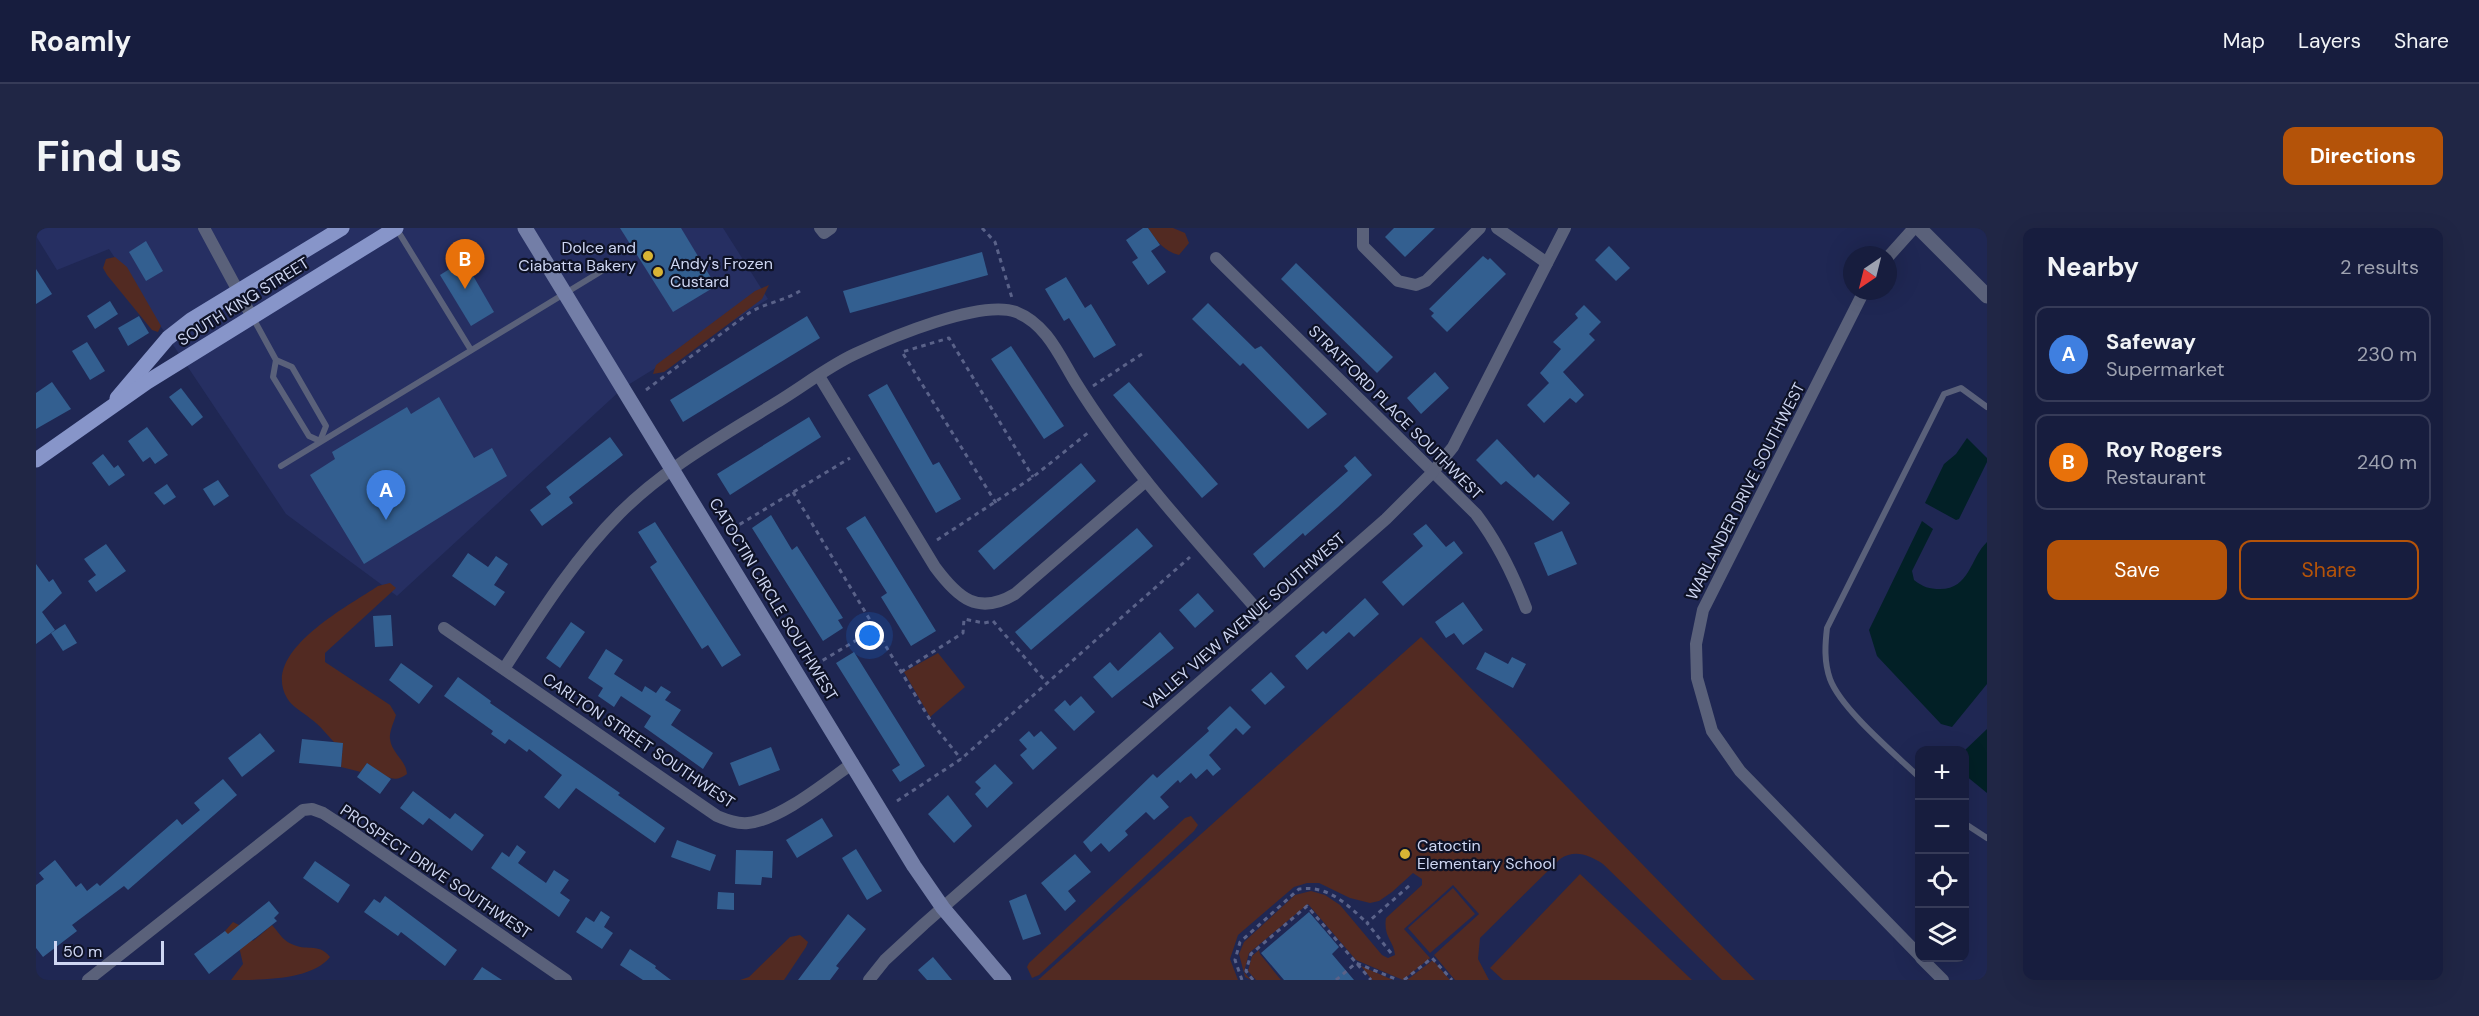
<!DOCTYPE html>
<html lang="en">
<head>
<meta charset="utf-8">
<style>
  body { margin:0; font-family:"DM Sans",sans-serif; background:#202645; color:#f1f3f6 }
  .controls { position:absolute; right:18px; bottom:18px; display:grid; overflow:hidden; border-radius:12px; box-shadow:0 6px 24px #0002 }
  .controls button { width:54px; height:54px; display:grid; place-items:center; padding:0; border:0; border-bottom:2px solid #363b58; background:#171d3e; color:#f1f3f6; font:30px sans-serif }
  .compass { position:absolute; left:1807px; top:18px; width:54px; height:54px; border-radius:50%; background:#171d3e; box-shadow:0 6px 24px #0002; rotate:215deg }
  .scale { position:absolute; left:18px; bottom:15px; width:110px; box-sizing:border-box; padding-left:6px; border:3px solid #ced6f2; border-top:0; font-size:16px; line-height:21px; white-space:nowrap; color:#ced6f2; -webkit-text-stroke:4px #0e1226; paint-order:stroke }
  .you { position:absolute; left:834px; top:408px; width:21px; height:21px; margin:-15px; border:4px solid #fff; border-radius:50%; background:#1a73e8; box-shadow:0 0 0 9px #1a73e833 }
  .badge { display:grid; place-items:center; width:39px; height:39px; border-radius:50%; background:#b45309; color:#fff; font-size:20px; font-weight:700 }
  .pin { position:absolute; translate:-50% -50px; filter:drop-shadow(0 2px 3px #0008) }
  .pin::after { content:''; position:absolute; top:32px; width:21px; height:18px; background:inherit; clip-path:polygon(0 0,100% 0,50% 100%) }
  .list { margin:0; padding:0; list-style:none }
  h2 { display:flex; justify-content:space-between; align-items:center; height:78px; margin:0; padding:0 24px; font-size:26px }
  h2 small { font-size:20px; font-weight:400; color:#9ea2b0 }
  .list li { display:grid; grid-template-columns:39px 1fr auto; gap:18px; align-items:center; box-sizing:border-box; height:96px; margin:0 12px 12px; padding:0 12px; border:2px solid #363b58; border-radius:12px }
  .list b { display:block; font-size:22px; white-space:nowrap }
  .list p { margin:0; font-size:20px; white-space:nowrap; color:#9ea2b0 }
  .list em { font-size:20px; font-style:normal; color:#9ea2b0 }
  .actions { display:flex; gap:12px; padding:18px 24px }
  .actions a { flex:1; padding:14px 0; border:2px solid #b45309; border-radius:12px; text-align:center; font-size:21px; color:#b45309 }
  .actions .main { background:#b45309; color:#fff }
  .icon { flex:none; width:33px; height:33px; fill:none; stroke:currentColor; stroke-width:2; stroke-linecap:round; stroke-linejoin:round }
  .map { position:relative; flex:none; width:1951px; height:752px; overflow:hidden; border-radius:12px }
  header { display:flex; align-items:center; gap:36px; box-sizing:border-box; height:84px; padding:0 30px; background:#171d3e; border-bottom:2px solid #363b58 }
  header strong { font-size:28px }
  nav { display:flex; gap:33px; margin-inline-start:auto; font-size:21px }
  .intro { display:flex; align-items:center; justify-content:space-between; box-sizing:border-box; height:144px; padding:0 36px }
  h1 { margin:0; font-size:42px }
  .button { padding:15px 27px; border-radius:12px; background:#b45309; color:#fff; font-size:21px; font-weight:700 }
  main { display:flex; gap:36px; padding:0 36px }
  aside { flex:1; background:#171d3e; border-radius:12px; box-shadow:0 6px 24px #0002 }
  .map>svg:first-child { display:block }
  .built { fill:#262f62 }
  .green { fill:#522a22 }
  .water { fill:#022026 }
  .building { fill:#335f90 }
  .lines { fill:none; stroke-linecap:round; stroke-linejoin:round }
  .path { stroke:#5a6289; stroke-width:3; stroke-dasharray:4.5 4.5; stroke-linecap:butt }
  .service { stroke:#5a617a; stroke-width:6 }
  .minor { stroke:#5a617a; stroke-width:12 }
  .tertiary { stroke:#5a617a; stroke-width:15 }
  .secondary { stroke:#737ea7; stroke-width:15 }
  .primary { stroke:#8795c9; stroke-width:15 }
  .poi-dot { fill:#d8b434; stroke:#0e1226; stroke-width:2 }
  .labels { text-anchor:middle; stroke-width:4.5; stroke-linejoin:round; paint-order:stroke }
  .poi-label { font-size:16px; fill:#ced6f2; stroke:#0e1226; text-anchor:start }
  .street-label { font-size:16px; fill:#ced6f2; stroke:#0e1226 }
</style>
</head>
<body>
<header>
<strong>Roamly</strong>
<nav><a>Map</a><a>Layers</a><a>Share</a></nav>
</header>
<div class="intro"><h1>Find us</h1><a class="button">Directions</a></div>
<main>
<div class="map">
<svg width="1951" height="752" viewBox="0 0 1951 752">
  <rect width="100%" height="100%" fill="#1f2753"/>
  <path class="built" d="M0,0H687L732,71L587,160L361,368L250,286L73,21L21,42L0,8Z"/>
  <g class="green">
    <path d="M1112,0H1137L1149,5L1153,15L1143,27C1127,23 1120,12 1112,0Z"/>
    <path d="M79,29L91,39L125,98L122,104L116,102L71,47L67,40L70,31Z"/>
    <path d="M733,57L726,71L628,144L617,146L620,137L719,63Z"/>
    <path d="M354,355L360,360L289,425V434L354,477L360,487C358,494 353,504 354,511C356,526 370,532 371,546C356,558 344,544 331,535L325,544L305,539L307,516L298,514C291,507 284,497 275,491C267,484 256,479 251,470C224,424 311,379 342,358Z"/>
    <path d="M1385,409L1719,752H1686L1567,636C1553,627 1539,621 1524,631L1444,710L1442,731L1453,752H1419L1398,727L1443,686L1417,657L1368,701L1394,730L1367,752L1320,732L1272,676L1213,725L1208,744L1215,752L1209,749L1203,726L1208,714L1259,667L1275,663L1289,667L1304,677L1346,727L1352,730L1359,727C1358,713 1347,709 1350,690L1386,657V651L1377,645L1356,664L1343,673L1334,675L1314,670L1283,655H1271L1258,659L1202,707L1194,731L1202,752H1002Z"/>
    <path d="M902,425L929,459L894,489L868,444Z"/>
    <path d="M1155,588L1162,597L1158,603L1003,747L996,750L991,739L993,735L1149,590Z"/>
    <path d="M1544,646L1656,752H1467L1454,740Z"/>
    <path d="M1417,660L1439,686L1394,725L1372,700Z"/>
    <path d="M197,694L203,697L217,713L236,697C243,705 248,714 258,717C273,723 283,715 294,729C276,752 227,752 195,752L207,736L204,723L189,703Z"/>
    <path d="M764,707L772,714L770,719L748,752H704L713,749L754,709Z"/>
    <path d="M1223,722L1224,726L1245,752H1220L1212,743L1216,728Z"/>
    <path d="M1397,732L1414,752H1371Z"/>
    <path d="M1325,738L1357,752H1336Z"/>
  </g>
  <g class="water">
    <path d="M1931,210L1951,230V234L1923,291L1920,292L1889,275L1908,236L1920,226Z"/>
    <path d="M1886,293L1897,301L1876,343L1878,352C1887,359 1893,361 1904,361C1934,361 1934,330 1951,314V456L1916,499L1905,496L1841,428L1833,402Z"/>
    <path d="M1951,501V565L1929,547L1928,523Z"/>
  </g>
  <g class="building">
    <path d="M584,0H645L680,58L637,84Z"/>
    <path d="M1107,0H1112L1124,17L1115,23L1130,44L1112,57L1096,34L1102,30L1090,12Z"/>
    <path d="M1358,0H1399L1369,29L1349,9Z"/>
    <path d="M110,13L127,43L110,53L93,24Z"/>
    <path d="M1573,18L1594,40L1580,53L1559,32Z"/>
    <path d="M946,24L952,47L814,85L807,63Z"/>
    <path d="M1447,28L1452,32L1454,30L1470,46L1411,104L1395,88L1398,85L1393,81Z"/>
    <path d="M428,32L458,84L435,98L404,47Z"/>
    <path d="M1260,35L1357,129L1341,145L1245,51Z"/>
    <path d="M0,41L16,66L0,76Z"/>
    <path d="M1030,49L1049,80L1055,76L1080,117L1058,130L1033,90L1028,93L1009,61Z"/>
    <path d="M74,73L82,86L59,101L51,88Z"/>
    <path d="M1172,75L1219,121L1225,118L1291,186L1272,201L1207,135L1204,138L1156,91Z"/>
    <path d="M1548,77L1565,94L1553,106L1559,112L1527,144L1548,167L1540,175L1534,170L1508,195L1491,177L1513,155L1504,145L1525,121L1517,114L1542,90L1539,86Z"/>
    <path d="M103,88L113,105L92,118L82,100Z"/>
    <path d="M771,88L784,110L647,194L634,172Z"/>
    <path d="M51,114L69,143L54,152L36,123Z"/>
    <path d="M975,118L1028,198L1008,211L955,131Z"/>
    <path d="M1399,144L1413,160L1385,186L1371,170Z"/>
    <path d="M16,154L35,181L0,201V165Z"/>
    <path d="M1093,154L1182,256L1166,270L1077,167Z"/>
    <path d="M851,156L897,237L903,234L925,271L900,285L832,167Z"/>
    <path d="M145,160L167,189L156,198L133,169Z"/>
    <path d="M403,169L438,230L456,220L471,248L328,336L274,247L299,231L296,224L371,179L375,186Z"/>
    <path d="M773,189L785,209L694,267L681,246Z"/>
    <path d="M111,199L132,227L119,236L114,229L107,234L92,213Z"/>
    <path d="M574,209L587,227L533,269L537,275L506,298L494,282L515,266L510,259Z"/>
    <path d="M1461,211L1498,250L1502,246L1534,275L1517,293L1470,253L1465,257L1440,232Z"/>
    <path d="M67,226L78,240L82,237L89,247L73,258L56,235Z"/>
    <path d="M1319,228L1336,247L1302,279L1269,308L1267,305L1228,340L1217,326L1312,243L1308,238Z"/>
    <path d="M1045,235L1060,253L958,342L942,323Z"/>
    <path d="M182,252L193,268L178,278L167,261Z"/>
    <path d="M131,256L140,269L128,277L118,265Z"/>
    <path d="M735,287L756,322L761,318L807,390L802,392L807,400L787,413L716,300Z"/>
    <path d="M829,288L900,403L875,418L845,369L851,365L810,300Z"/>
    <path d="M619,294L705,427L686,439L672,417L666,421L614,339L621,334L602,304Z"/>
    <path d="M1390,296L1410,319L1418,313L1427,325L1367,378L1346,354L1387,318L1377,306Z"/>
    <path d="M1101,300L1117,318L995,422L979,404Z"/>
    <path d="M1526,303L1541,336L1512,348L1498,315Z"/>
    <path d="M70,316L90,343L60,364L52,353L60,347L48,331Z"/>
    <path d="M432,325L452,339L460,328L472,336L458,357L469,364L459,378L416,348Z"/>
    <path d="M0,336L13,354L17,351L26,365L6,384L19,402L0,416Z"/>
    <path d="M1162,365L1178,383L1159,400L1143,382Z"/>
    <path d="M1329,370L1343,386L1318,409L1313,404L1271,442L1259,428L1287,403L1290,406Z"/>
    <path d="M1427,374L1447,402L1427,417L1418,405L1410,410L1399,394Z"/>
    <path d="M355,387L357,418L339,419L337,388Z"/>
    <path d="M535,394L549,404L524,440L510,430Z"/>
    <path d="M29,396L41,415L27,423L15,405Z"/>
    <path d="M1124,404L1138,420L1076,470L1057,449L1074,434L1082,443Z"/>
    <path d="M570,421L587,432L578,446L606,464L609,458L620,465L625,458L635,464L629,472L645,482L635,497L677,525L667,541L608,499L615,488L585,468L578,479L562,468L567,460L552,450Z"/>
    <path d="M818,424L889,538L864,554L856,542L864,537L800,435Z"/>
    <path d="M1449,424L1472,436L1476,429L1490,436L1477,460L1440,441Z"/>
    <path d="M365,435L397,458L383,476L353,452Z"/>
    <path d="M1235,444L1249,459L1229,477L1215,462Z"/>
    <path d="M422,449L455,473L454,475L584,565L582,567L629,600L619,615L540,560L523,581L508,569L526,547L493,521L491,524L473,511L469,516L455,506L457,503L408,468Z"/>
    <path d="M1045,468L1059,484L1038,503L1018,482L1029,472L1034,478Z"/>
    <path d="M1194,478L1215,499L1207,507L1200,500L1173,527L1185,541L1177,548L1171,541L1160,551L1155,545L1144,555L1142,552L1124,569L1133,579L1118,592L1110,584L1089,603L1092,607L1073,624L1065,615L1055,624L1047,614L1117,546L1121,550L1173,503L1171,500Z"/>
    <path d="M993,503L998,509L1005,503L1021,520L997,542L984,527L991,521L983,512Z"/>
    <path d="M224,505L239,523L206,549L192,530Z"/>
    <path d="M266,511L307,515L305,539L263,535Z"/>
    <path d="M735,519L744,542L703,558L694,535Z"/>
    <path d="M331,535L355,551L344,566L321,549Z"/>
    <path d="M959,536L977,555L951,580L939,566L945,560L939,554Z"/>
    <path d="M187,551L201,567L92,662L88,658L36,697L41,703L7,729L0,720V657L8,651L3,645L19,632L40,659L45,655L51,663L61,655L64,658L141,591L146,597L164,582L158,575Z"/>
    <path d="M377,563L414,591L419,585L448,607L436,623L393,590L387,597L364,580Z"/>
    <path d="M912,567L936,598L918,615L892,586Z"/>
    <path d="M786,590L797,608L761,630L750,612Z"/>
    <path d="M641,612L680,627L674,643L635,629Z"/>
    <path d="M481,617L490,624L482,635L510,655L518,642L533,652L524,665L534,672L523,689L455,640L466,624L473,629Z"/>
    <path d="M820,621L846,663L831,672L806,630Z"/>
    <path d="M700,622L737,623L736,650L726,649L725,657L699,656Z"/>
    <path d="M1039,626L1055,644L1032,663L1040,673L1029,683L1005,655Z"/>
    <path d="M279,633L314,657L302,675L267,650Z"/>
    <path d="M682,664L698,665V682L681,681Z"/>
    <path d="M990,666L1005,706L987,712L973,673Z"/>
    <path d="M349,668L421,722L409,738L365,704L362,708L328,684L338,671L344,675Z"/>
    <path d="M233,673L243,685L238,690L241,693L173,746L158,726L189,703L192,706Z"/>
    <path d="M565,683L574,689L568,699L577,705L566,721L540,704L550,689L558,694Z"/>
    <path d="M1273,684L1303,719L1296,726L1318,752H1248L1225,725Z"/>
    <path d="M812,686L830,701L800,738L803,740L794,752H762Z"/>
    <path d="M594,721L620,738L619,740L635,752H607L584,737Z"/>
    <path d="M897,729L916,752H891L882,742Z"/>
    <path d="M446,739L466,752H437Z"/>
  </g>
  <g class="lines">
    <g class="path">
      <path d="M946,0L959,14L976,70"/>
      <path d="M1057,158L1109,124"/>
      <path d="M610,162L713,85C729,75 748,73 764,63"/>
      <path d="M757,264L896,495L925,531"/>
      <path d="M960,275L866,124L913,110L997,249"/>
      <path d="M696,301L814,230"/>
      <path d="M901,312L997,249L1053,204"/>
      <path d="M779,437L839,401"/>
      <path d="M865,444L927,405L928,391L948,395L957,393L1011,455"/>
      <path d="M861,573L925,531L1154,329"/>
      <path d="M1355,725L1331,695L1374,657"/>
      <path d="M1206,752L1199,732L1204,714L1263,661C1292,657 1311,676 1331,695"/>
      <path d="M1217,752L1210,743L1215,726L1271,678L1335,752"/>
      <path d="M1300,752L1320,735L1362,752"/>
      <path d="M1368,752L1396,730L1416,752"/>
    </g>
    <g class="service">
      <path d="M360,0L435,122"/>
      <path d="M217,90L240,132"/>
      <path d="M240,132L256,139L290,198L284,213L273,208L237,149Z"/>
      <path d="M245,238L574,38"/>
      <path d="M1884,550C1859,526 1805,481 1794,451C1788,434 1789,417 1791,400L1908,166L1925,160L1951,179"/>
      <path d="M1928,595L1951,610"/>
    </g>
    <g class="minor">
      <path d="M168,0L215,87"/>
      <path d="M784,0L788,5L795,0"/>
      <path d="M1327,0V18L1362,53L1380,57L1390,53L1444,0"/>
      <path d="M1461,0L1511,35"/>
      <path d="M1852,29L1878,0"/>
      <path d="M1180,30L1440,286C1462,315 1477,346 1490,380"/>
      <path d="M1828,63L1667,382L1660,416L1661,450L1676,503L1704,543L1884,728"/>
      <path d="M783,148L899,339C922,370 942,388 979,366L1110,253"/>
      <path d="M408,400L681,588C691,592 701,596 712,595C744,592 790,554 817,535"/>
      <path d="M468,441C503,387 538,331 584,285C629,240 685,209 738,176C765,160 791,139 819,126C853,110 945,71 980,84C1011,96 1024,129 1040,155C1094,242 1164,316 1231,393"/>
      <path d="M1885,730L1907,752"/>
      <path d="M52,752L267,582L276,581L287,585L310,600L530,752"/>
      <path d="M833,752L849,732L888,696L1350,291L1396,245L1417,219L1529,0"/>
    </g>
    <path class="tertiary" d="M1883,0L1951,68"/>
    <path class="secondary" d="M489,0L878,638L907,680L968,752"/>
    <g class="primary">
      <path d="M81,170L132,110L155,92L306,0"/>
      <path d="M0,232L111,154L360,0"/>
    </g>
  </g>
  <g class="poi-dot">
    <circle cx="612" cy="28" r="6"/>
    <circle cx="622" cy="44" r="6"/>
    <circle cx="1369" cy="626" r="6"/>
  </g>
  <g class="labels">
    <g class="poi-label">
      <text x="600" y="25" text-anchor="end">Dolce and<tspan x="600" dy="18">Ciabatta Bakery</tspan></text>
      <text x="634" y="41">Andy's Frozen<tspan x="634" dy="18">Custard</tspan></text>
      <text x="1381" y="623">Catoctin<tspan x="1381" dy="18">Elementary School</tspan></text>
    </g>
    <g class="street-label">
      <text transform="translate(207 73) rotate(-32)" y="6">SOUTH KING STREET</text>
      <text transform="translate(1360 184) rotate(45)" y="6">STRATFORD PLACE SOUTHWEST</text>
      <text transform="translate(1709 263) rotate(-63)" y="6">WARLANDER DRIVE SOUTHWEST</text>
      <text transform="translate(738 371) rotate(59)" y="6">CATOCTIN CIRCLE SOUTHWEST</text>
      <text transform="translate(1208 393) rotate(-41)" y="6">VALLEY VIEW AVENUE SOUTHWEST</text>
      <text transform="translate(603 512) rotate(34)" y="6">CARLTON STREET SOUTHWEST</text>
      <text transform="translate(400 643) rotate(34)" y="6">PROSPECT DRIVE SOUTHWEST</text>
    </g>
  </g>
</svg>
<div class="controls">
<button>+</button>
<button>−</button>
<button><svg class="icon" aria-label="locate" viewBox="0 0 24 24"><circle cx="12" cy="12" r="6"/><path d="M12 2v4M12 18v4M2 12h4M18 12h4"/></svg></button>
<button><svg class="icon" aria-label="layers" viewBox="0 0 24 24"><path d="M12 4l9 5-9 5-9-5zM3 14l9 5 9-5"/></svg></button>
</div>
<svg class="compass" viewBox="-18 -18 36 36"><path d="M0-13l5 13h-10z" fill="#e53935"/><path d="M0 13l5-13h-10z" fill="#9ea2b0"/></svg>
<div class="scale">50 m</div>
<div class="you"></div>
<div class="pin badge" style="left:350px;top:292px;background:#3f7fe0">A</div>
<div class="pin badge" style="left:429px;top:61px;background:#e8710a">B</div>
</div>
<aside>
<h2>Nearby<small>2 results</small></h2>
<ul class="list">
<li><span class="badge" style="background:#3f7fe0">A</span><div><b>Safeway</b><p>Supermarket</p></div><em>230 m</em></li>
<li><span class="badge" style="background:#e8710a">B</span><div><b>Roy Rogers</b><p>Restaurant</p></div><em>240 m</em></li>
</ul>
<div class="actions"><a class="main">Save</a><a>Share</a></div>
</aside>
</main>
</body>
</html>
